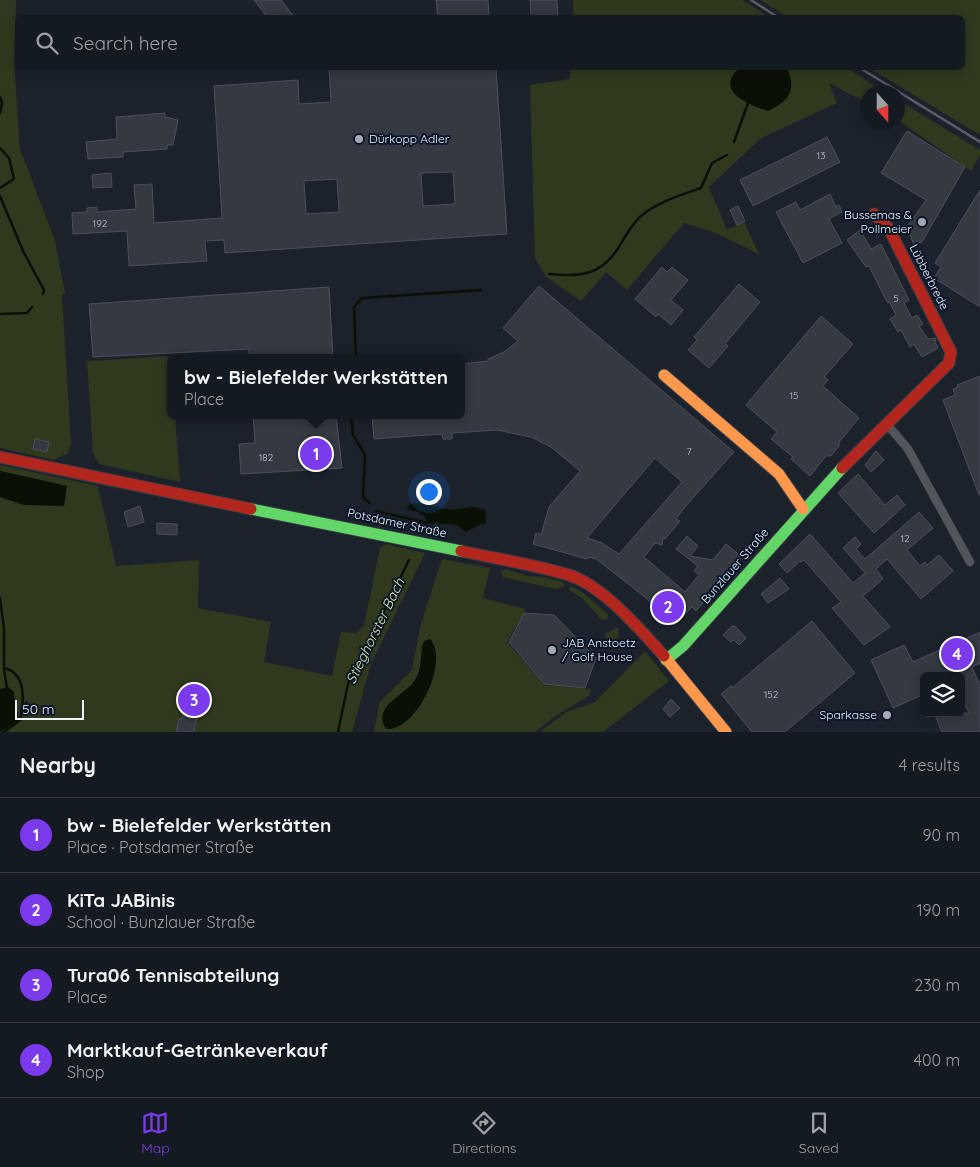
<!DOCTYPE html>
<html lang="en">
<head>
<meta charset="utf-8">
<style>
  body { margin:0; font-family:Quicksand,sans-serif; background:#1d232a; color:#f1f3f6 }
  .controls { position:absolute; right:15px; bottom:15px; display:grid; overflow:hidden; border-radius:8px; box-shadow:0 2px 12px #0003 }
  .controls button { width:45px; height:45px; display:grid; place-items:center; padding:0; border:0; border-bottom:1px solid #33383f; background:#141a21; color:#f1f3f6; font:25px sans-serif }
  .compass { position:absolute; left:860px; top:85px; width:45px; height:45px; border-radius:50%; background:#141a21; box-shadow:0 2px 12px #0003; rotate:159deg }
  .scale { position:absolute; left:15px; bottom:12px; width:69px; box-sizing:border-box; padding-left:5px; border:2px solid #edf4fe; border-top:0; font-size:14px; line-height:18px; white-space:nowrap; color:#edf4fe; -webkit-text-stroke:4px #0b1729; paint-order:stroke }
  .you { position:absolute; left:428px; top:491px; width:18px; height:18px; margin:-12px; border:4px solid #fff; border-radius:50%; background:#1a73e8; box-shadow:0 0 0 8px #1a73e833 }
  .badge { display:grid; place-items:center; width:32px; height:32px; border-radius:50%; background:#7c3aed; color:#fff; font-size:16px; font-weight:700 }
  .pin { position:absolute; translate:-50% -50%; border:2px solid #fff; box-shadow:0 1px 5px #0006 }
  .popup { position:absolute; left:167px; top:354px; width:298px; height:65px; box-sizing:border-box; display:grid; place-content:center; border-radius:8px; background:#141a21; filter:drop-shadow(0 1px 4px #0005); font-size:16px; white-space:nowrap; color:#9da1a5 }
  .popup b { font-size:19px; color:#f1f3f6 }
  .popup::after { content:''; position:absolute; left:50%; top:100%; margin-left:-10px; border:10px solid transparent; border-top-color:#141a21 }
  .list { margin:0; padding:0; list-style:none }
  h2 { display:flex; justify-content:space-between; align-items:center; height:65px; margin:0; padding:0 20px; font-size:21px }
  h2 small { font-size:16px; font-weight:400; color:#9da1a5 }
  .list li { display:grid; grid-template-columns:32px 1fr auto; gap:15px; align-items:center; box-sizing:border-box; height:75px; padding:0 20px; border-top:1px solid #33383f }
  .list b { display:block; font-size:19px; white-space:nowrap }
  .list p { margin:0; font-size:16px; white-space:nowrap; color:#9da1a5 }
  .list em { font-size:16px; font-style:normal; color:#9da1a5 }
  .icon { flex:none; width:28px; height:28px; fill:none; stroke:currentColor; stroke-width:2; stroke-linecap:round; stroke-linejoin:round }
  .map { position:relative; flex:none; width:980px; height:732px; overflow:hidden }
  .search { position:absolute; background:#141a21; box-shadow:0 2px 12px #0003; left:15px; right:15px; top:15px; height:55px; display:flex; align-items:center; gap:12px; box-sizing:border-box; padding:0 18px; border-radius:8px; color:#9da1a5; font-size:19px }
  .sheet { height:365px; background:#141a21 }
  nav { display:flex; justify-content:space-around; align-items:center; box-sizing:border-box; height:70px; border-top:1px solid #33383f; background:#141a21; font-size:14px; color:#9da1a5 }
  nav a { display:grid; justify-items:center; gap:2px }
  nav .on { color:#7c3aed }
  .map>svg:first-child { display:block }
  .green { fill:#30381e }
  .water { fill:#0b1004 }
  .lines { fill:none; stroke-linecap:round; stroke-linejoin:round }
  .stream { stroke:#0b1004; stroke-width:2.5 }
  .building { fill:#343942; stroke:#4b515a; fill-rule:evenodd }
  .street-casing { stroke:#393e46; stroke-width:9 }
  .fast-casing { stroke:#393e46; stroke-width:13 }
  .slow-casing { stroke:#393e46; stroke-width:13 }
  .jam-casing { stroke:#393e46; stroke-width:13 }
  .street { stroke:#51565d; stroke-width:8 }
  .fast { stroke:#63d668; stroke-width:11 }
  .slow { stroke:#ff974d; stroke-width:11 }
  .jam { stroke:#b3261e; stroke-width:11 }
  .rail { stroke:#5a5e67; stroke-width:2.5 }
  .poi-dot { fill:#a4aab4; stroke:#0b1729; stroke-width:2 }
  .labels { text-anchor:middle; stroke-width:4; stroke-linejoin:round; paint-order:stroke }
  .number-label { font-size:10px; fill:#bfc5cf }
  .poi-label { font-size:12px; fill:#edf4fe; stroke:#0b1729; text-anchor:start }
  .street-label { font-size:12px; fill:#edf4fe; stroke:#0b1729 }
  .water-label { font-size:14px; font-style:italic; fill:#d6e9a9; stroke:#0b1729 }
</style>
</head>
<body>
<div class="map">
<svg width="980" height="732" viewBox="0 0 980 732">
  <rect width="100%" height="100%" fill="#1b222c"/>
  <g class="green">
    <path d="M0,0H16L14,62L20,149L55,241L65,293L62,295L71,444L68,453L54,460L0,448Z"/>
    <path d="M573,0H742L770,17H573Z"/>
    <path d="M760,0H980V135L869,68H962V18L788,17Z"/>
    <path d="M570,68H848L884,92H868L867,103L829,83L837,103L760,139L709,187L727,230L744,222L759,254L713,232L684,223L627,290L606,272L581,301L546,277L535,258L530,85L570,79Z"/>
    <path d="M898,100L980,150V155L971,171L898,120Z"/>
    <path d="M171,356V415H175L180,482L99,464L93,453L87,361Z"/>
    <path d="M0,465L98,486L116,566L199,560L198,608L271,622L264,662L332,676L341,632L357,633L364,625L380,548L386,544L425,553L371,664L352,732H2L18,721L8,687L0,689V497L24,505L67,486L0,471Z"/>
    <path d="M442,559L490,568L483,598L526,609L507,642L544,685L591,689L590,695L554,717L535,732H374L379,703L412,670L420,627Z"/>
    <path d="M506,569L528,576L543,577L563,582L565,586L556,589L503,577L501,571Z"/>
    <path d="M571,586L585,594L608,615L607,620L601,619L582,598L568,589Z"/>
    <path d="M619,627L617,642L609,645L605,634Z"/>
    <path d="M645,651L669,681L603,732H540L566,712L595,702Z"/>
  </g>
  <g class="water">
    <path d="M739,68H787C797,91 789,101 768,111C748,105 714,91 739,68Z"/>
    <path d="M0,471L67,486L64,506L24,505L0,497Z"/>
    <path d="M422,503L450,510L473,507L485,510L486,524H481L466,532L457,525L428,523C423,514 419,511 408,510L407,507L410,504Z"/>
    <path d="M430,639C450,660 417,732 386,729C371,706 406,695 415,680C421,671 421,657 422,646L424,641Z"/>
    <path d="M8,687L14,692L16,711L18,713V721L0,732V689Z"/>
  </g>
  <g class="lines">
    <g class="stream">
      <path d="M0,97L2,103L0,113"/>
      <path d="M734,142L748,103"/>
      <path d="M0,148L9,158L14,179L0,188"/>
      <path d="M0,196L23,251L44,290L43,294"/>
      <path d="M549,274C579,277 601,276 619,247C626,235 631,225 641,216C657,202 681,195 701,188L712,163L727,155"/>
      <path d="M0,314L27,313L32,307"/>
      <path d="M356,358L354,307L362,298L481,290"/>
      <path d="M351,415L353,435L365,455L363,497L369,503"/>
      <path d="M376,511L428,523"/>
      <path d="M0,598L4,629V668C27,673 24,701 20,720L4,732"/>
      <path d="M4,668L7,689"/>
      <path d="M338,732L348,684L409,560"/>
    </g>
  </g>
  <g class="building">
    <path d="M254,0H281L295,18H268Z"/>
    <path d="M436,0H488L489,18H438Z"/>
    <path d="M530,0H557L558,18H531Z"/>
    <path d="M329,68H496L507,234L225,253L224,240L205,241L207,261L129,266L127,231L73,234L72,213L87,212V208L97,207V212L136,209L134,185L152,184L154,223L222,218L214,86L298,80L299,104L331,102ZM453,172L455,204L423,206L421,173ZM337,179L339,212L306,214L304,181Z"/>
    <path d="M165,113V117L178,120L173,145H167V149L123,152V157L88,159L86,142L117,139L116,117Z"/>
    <path d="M907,131L965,167L922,242L914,245L907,227L926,200L881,173Z"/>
    <path d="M827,137L840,162L753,206L740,180Z"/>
    <path d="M111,173L112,187L93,188L92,175Z"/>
    <path d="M980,190V307L934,278L941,267L935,263Z"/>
    <path d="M830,194L836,207L839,205L842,212L829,219L842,243L803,263L776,212L796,202L800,210Z"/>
    <path d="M738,206L745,221L737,225L730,210Z"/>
    <path d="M860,230L871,249L881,244L909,300L904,303L912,318L917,315L923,324L919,326L928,339L936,338L935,342L938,348L922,357L914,344L910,347L901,330L898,332L890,319L896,315L890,303L887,302L869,266L866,267L847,240Z"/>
    <path d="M662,267L667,272L672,267L688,280L671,300L683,310L671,325L658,314L656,317L635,299Z"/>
    <path d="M739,284L760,302L725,344L728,346L709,368L688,350L697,340L694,337Z"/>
    <path d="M539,286L734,452L684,508L676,519L680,521L665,539L663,538L662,545L655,543L644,557L685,592L699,575L694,571L698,566L676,549L687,536L698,546L690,556L713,560L726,544L742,557L696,611L692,607L674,625L645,597L596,559L588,557L587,559L533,544L536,533L541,535L549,507L580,471L551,447L531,437L497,430L452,433V439H443L442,434L374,439L372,415H461V364L488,361V359L504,352L518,341L503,328ZM655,458L682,482L619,554L602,543L587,538Z"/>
    <path d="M329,287L333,358H249V349L93,357L89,304Z"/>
    <path d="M821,316L853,344L824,377L828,380L823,386L859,418L839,442V446L831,456H826L810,476L791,459L793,457L771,439L777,432L746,405Z"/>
    <path d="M980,376V495H979L943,400L955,395L953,389L958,387L957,385Z"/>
    <path d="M253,415H336L342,468L241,474L239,444L255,443Z"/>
    <path d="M35,439L49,442L47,452L33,449Z"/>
    <path d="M876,451L884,460L871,472L865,465Z"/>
    <path d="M858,474L885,505L897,495L905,505L874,533L838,493Z"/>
    <path d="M140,506L144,522L128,527L124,512Z"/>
    <path d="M919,512L933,528L907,550L920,566L925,562L927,565L939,555L953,571L921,599L887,559L876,569L883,579L863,596L890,627L864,645L832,608L841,602L804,560L801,562L800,561L787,573L779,564L810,534L853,583L865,573L843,548L855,537L861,544L856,549L865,559Z"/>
    <path d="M157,523L177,524V535L157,534Z"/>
    <path d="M780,578L789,589L768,603L761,594Z"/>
    <path d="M524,613L554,615L596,658L585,688L544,684L509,642Z"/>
    <path d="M812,621L855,673L785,732H752L721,694L731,686L732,688Z"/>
    <path d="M732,626H735L746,638L739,645L734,640L731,642L723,635Z"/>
    <path d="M980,632V663L972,667L980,686V732H942L934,713H969L961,695V671L952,676H924V694L893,708L871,660L904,645L913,662Z"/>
    <path d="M189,686L203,689L194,732H176L179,719H182Z"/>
    <path d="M671,699L680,708L670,717L663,709Z"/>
  </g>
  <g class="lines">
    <g class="street-casing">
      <path id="street" d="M886,423L908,449L970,562"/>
    </g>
    <g class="fast-casing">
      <g id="fast">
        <path d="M251,509L461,551"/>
        <path d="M666,660L683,646L842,468"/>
      </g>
    </g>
    <g class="slow-casing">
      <g id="slow">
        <path d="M664,375L779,474L803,509"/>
        <path d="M664,656L726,732"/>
      </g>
    </g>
    <g class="jam-casing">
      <g id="jam">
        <path d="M0,457L251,509"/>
        <path d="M842,468L949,363L951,352L889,229L874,214"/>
        <path d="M461,551C496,559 534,564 569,575C603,586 640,629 664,656"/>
      </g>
    </g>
    <use href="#street" class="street"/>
    <use href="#fast" class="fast"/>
    <use href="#slow" class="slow"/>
    <use href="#jam" class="jam"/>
    <g class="rail">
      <path d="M751,0L779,18"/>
      <path d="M860,68L980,142"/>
    </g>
  </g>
  <g class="poi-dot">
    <circle cx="359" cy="139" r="5"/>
    <circle cx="922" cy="222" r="5"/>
    <circle cx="552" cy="650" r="5"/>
    <circle cx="887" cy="715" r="5"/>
  </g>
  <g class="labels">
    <g class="number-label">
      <text x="821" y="159">13</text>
      <text x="100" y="227">192</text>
      <text x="896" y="302">5</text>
      <text x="794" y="399">15</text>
      <text x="689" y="455">7</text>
      <text x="266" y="461">182</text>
      <text x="905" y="542">12</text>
      <text x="771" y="698">152</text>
    </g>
    <g class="poi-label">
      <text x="369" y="143">Dürkopp Adler</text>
      <text x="912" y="219" text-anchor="end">Bussemas &amp;<tspan x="912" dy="14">Pollmeier</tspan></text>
      <text x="562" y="647">JAB Anstoetz<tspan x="562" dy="14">/ Golf House</tspan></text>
      <text x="877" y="719" text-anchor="end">Sparkasse</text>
    </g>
    <g class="street-label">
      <text transform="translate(929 277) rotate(63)" y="4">Lübberbrede</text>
      <text transform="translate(397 523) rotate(12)" y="4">Potsdamer Straße</text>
      <text transform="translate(735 566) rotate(-49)" y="4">Bunzlauer Straße</text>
    </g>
    <g class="water-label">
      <text transform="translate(375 631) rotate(-64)" y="5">Stieghorster Bach</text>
    </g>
  </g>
</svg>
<div class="controls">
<button><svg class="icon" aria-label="layers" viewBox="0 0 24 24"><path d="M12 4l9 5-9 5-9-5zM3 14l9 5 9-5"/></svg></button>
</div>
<svg class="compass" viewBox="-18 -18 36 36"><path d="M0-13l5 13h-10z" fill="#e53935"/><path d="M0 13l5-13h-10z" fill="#9da1a5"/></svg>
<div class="scale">50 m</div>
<div class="you"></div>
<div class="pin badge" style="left:316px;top:454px">1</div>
<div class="popup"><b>bw - Bielefelder Werkstätten</b>Place</div>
<div class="pin badge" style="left:668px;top:607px">2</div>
<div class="pin badge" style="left:194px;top:700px">3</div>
<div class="pin badge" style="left:957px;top:654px">4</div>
<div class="search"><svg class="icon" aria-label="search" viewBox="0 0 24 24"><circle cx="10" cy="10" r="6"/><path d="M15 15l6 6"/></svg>Search here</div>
</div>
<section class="sheet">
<h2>Nearby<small>4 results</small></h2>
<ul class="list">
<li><span class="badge">1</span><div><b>bw - Bielefelder Werkstätten</b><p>Place · Potsdamer Straße</p></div><em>90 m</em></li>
<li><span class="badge">2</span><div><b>KiTa JABinis</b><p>School · Bunzlauer Straße</p></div><em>190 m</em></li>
<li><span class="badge">3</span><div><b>Tura06 Tennisabteilung</b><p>Place</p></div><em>230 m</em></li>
<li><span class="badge">4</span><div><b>Marktkauf-Getränkeverkauf</b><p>Shop</p></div><em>400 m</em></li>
</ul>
</section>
<nav>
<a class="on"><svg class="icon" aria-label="map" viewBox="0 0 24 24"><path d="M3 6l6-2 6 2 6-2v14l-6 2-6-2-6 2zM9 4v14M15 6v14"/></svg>Map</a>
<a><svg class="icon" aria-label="directions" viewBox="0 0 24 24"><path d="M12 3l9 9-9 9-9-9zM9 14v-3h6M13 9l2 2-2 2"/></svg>Directions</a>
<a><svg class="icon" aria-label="saved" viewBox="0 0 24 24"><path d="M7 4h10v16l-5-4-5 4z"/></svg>Saved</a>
</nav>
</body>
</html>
